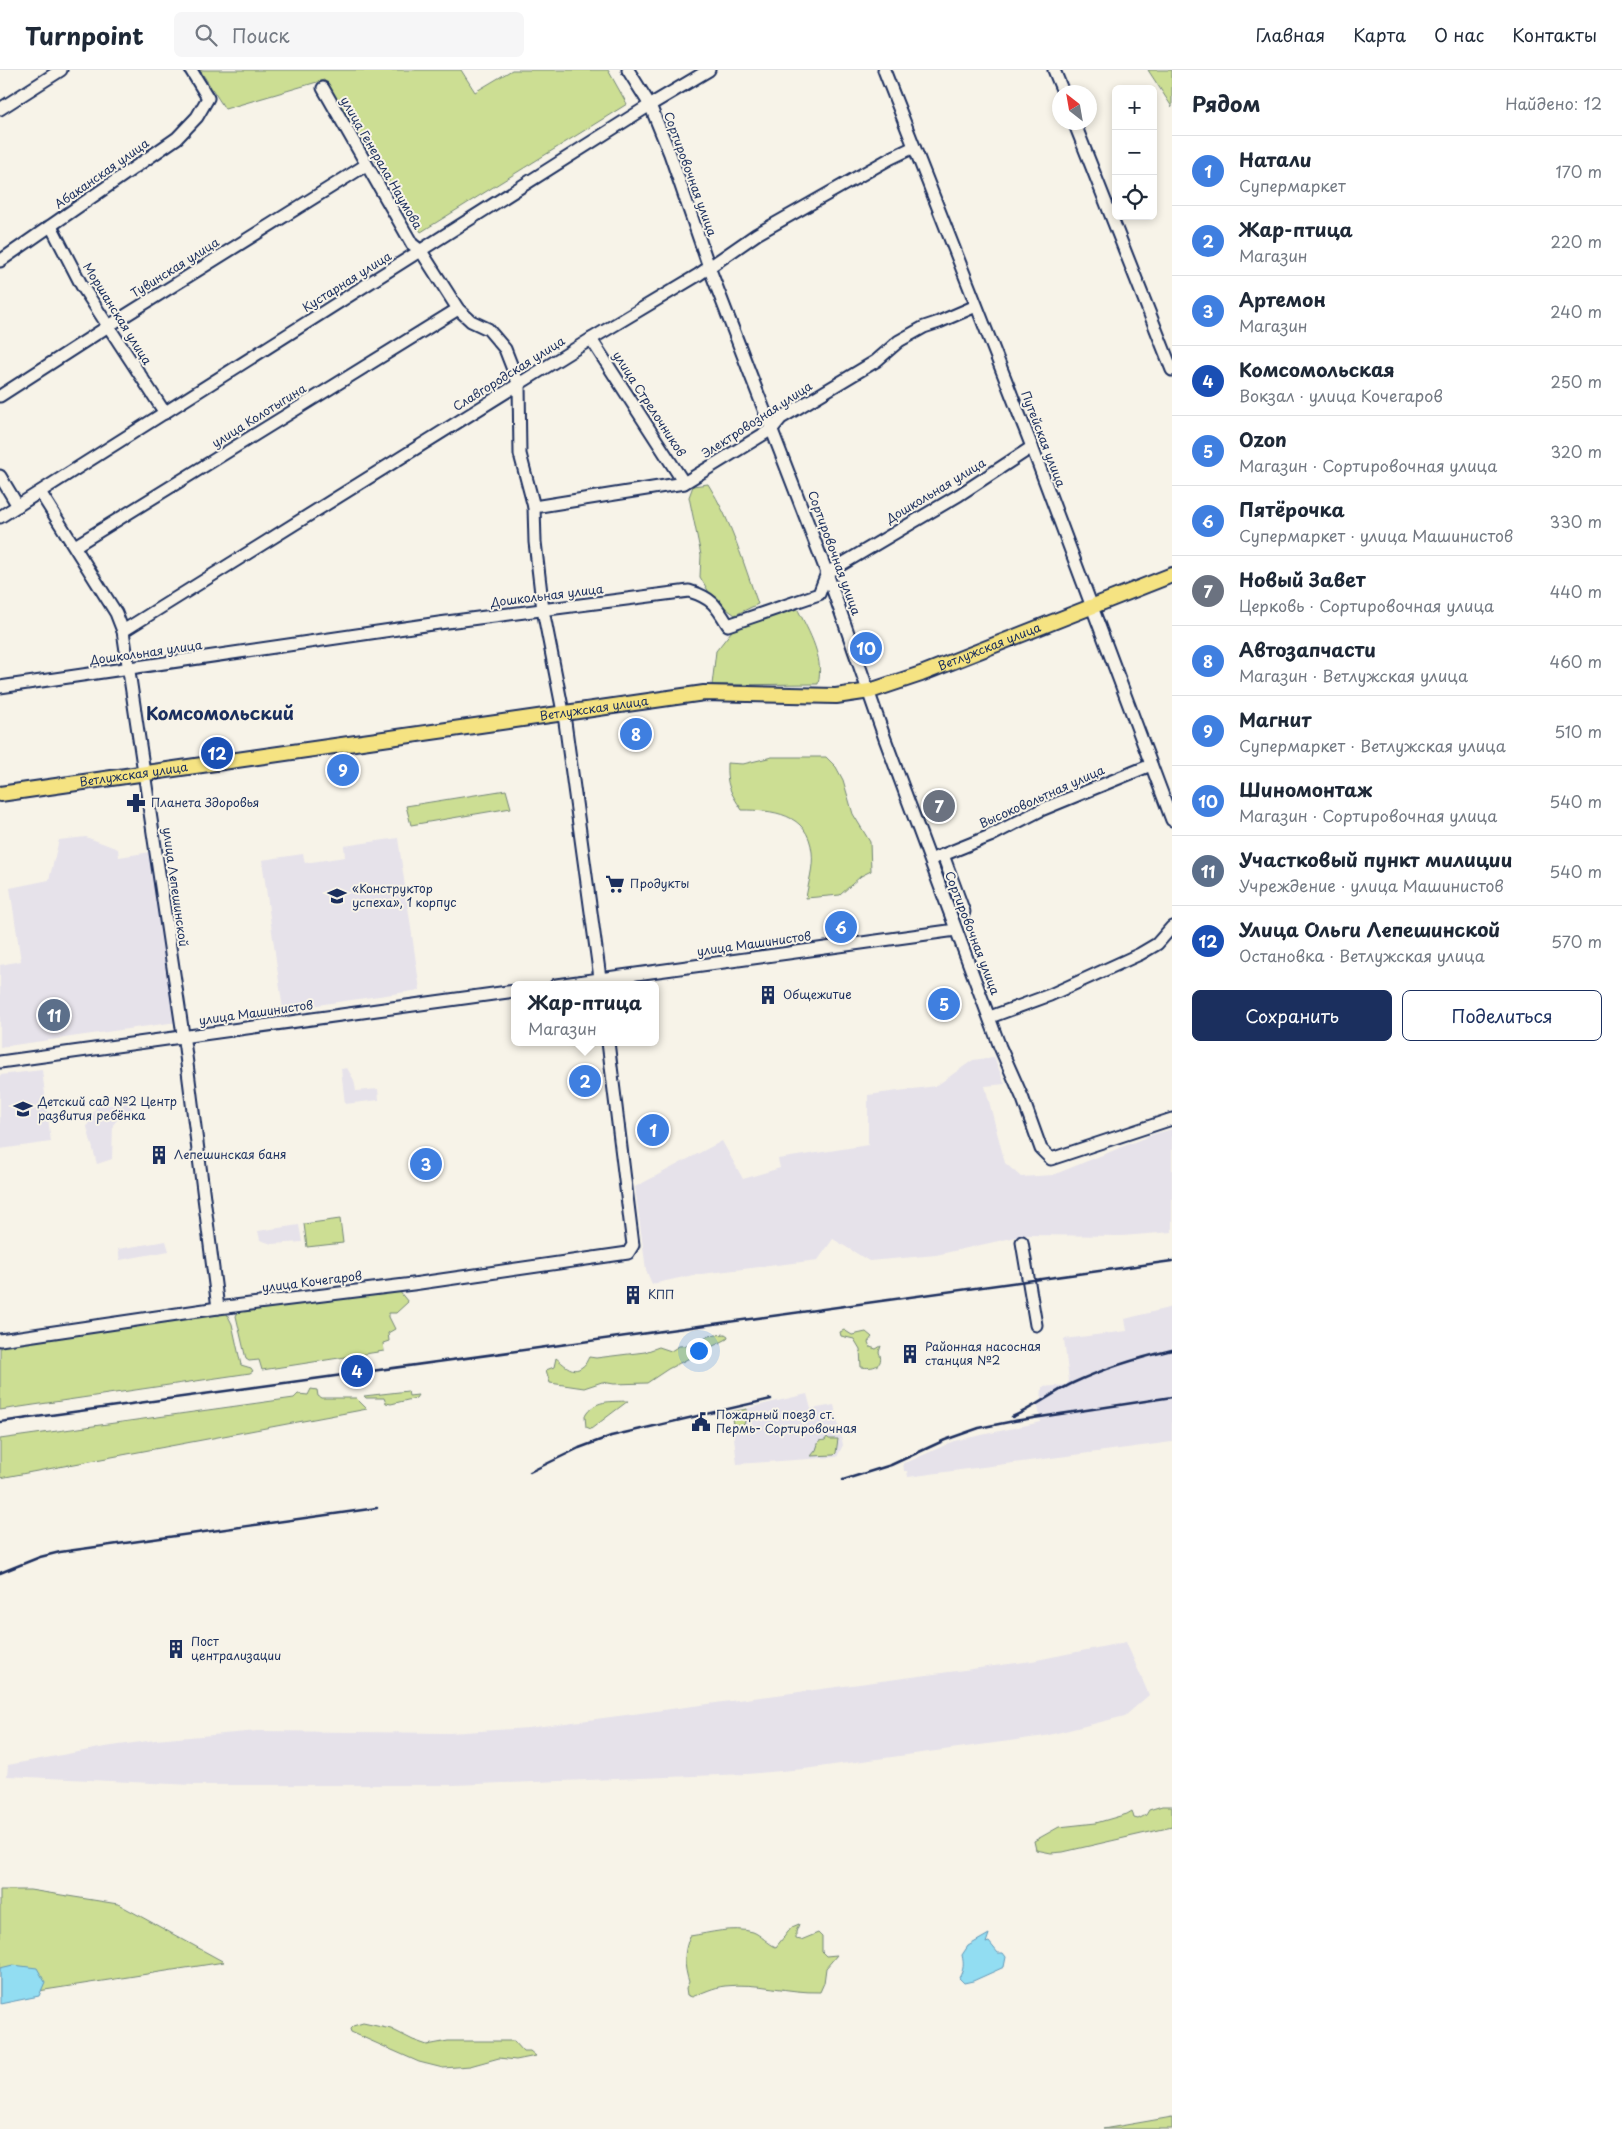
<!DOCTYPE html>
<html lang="ru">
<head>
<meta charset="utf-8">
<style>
  body { margin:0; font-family:"Playpen Sans",sans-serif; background:#f6f6f7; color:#1f2937 }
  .controls { position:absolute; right:15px; top:15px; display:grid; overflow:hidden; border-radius:8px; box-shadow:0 2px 8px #0003 }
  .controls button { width:45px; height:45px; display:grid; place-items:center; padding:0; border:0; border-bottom:1px solid #e0e1e3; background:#fff; color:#1f2937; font:25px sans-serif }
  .compass { position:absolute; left:1052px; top:15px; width:45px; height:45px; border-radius:50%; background:#fff; box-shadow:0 2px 8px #0003; rotate:329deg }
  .you { position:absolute; left:698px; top:1280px; width:18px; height:18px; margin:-12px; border:4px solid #fff; border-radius:50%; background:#1a73e8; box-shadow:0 0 0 8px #1a73e833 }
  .badge { display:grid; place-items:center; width:32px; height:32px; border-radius:50%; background:#1b2f5e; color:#fff; font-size:16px; font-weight:700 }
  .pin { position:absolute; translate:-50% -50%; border:2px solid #fff; box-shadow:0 1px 5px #0006 }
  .popup { position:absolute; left:511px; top:911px; width:148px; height:65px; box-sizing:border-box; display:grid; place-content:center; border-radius:8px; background:#fff; filter:drop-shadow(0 1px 4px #0005); font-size:16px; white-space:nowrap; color:#747a83 }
  .popup b { font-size:19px; color:#1f2937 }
  .popup::after { content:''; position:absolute; left:50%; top:100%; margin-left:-10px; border:10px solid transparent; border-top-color:#fff }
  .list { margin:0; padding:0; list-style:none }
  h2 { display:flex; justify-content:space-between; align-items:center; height:65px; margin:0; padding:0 20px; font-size:21px }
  h2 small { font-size:16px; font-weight:400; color:#747a83 }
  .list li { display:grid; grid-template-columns:32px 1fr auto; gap:15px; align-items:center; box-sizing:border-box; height:70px; padding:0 20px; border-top:1px solid #e0e1e3 }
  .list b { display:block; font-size:19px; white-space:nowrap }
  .list p { margin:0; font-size:16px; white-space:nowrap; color:#747a83 }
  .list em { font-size:16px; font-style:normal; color:#747a83 }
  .actions { display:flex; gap:10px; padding:15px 20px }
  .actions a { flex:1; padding:11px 0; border:1px solid #1b2f5e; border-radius:8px; text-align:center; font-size:18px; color:#1b2f5e }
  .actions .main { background:#1b2f5e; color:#fff }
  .icon { flex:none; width:28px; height:28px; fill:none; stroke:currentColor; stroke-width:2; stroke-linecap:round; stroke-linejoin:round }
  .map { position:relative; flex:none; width:1172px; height:2059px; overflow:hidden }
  header { display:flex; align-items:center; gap:30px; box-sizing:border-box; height:70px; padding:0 25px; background:#fff; border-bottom:1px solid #e0e1e3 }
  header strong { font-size:24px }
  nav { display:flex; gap:28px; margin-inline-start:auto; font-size:18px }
  .search { width:350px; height:45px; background:#f6f6f7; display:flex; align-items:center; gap:12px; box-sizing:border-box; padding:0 18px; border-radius:8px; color:#747a83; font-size:19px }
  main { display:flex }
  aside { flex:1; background:#fff }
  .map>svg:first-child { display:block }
  .built { fill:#e6e2ea }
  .green { fill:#ccde93; stroke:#748678 }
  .water { fill:#92ddf2; stroke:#6297b7 }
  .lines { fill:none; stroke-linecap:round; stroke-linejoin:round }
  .minor-casing { stroke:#1b2f5e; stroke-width:15 }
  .major-casing { stroke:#1b2f5e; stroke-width:18 }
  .minor { stroke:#f7f3e8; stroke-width:11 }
  .major { stroke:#f5e382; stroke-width:14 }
  .rail { stroke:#1b2f5e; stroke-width:2.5 }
  .labels { text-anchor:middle; stroke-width:4; stroke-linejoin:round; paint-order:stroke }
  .street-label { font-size:12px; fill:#1b2f5e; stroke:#f7f3e8 }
  .poi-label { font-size:12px; fill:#1b2f5e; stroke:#f7f3e8; text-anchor:start }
  .district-label { font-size:18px; font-weight:bold; fill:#1b2f5e; stroke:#f7f3e8 }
</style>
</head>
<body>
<header>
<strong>Turnpoint</strong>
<div class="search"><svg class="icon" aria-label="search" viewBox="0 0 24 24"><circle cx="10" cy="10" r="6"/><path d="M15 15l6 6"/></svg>Поиск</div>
<nav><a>Главная</a><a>Карта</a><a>О нас</a><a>Контакты</a></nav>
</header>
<main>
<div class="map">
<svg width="1172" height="2059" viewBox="0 0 1172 2059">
  <rect width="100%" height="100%" fill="#f7f3e8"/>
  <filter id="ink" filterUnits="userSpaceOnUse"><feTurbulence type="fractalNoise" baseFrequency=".02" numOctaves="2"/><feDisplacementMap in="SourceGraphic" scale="10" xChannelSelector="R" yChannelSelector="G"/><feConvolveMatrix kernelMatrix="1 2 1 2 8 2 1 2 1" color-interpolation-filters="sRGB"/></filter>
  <g filter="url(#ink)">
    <g class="built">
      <path d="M86,767L118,779L119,787L151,782L177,952L0,977V895L21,891L10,818L49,810L59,770Z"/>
      <path d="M398,768L420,920L283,940L262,790L303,784L305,793L345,787L344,776Z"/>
      <path d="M994,987L1005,1014L985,1016L1005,1093L1021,1107L1053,1105L1154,1064L1172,1059V1162L1122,1166L1025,1165L936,1185L869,1191L833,1169L818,1190L693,1205L652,1214L646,1200L635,1117L722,1071L743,1109L780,1098L778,1089L868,1075V1025L936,1016L973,990Z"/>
      <path d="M347,998L354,1010L356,1021L378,1019L379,1030L345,1034L341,999Z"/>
      <path d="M42,1000L51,1072L0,1079V1005Z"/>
      <path d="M130,1031L132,1040L121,1045L113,1055L112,1089L97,1094L87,1057L91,1045L97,1037Z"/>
      <path d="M299,1155L302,1172L272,1174L260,1170L258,1161Z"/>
      <path d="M166,1171L169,1181L120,1190L118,1179Z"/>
      <path d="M1172,1237V1372L908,1407L907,1401H904L903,1393L910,1391L954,1371L1041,1352L1037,1331H1041L1042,1317L1066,1315L1069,1311L1064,1269L1127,1261L1125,1249Z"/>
      <path d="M807,1324L811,1339L834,1335L843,1375L837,1387L737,1394L731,1342Z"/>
      <path d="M1126,1572L1149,1625L1125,1646L1045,1666L804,1699L747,1704L452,1715H193L7,1706L8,1695L105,1677L155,1670L258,1661L449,1663L528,1658L1032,1591Z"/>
    </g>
    <g class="green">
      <path d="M200,0H461L475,22L512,0H608L627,34L421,162L324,10L225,39Z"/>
      <path d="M1148,0H1172V37Z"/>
      <path d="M708,414C732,452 743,492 758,534L735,545L713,529L700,507L701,485L689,427L693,416Z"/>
      <path d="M794,532C806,557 825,585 818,614L712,615L716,581L739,552Z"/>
      <path d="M772,687H826L836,697L843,710L853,744L870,772L871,801L861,806L840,825L806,828C808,814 814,796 812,782C808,743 772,740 742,740C730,722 726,715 727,693L743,694Z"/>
      <path d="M506,720L511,738L411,755L406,736Z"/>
      <path d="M340,1149L343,1173L307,1177L304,1154Z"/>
      <path d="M399,1221L408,1232L396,1243H389V1247L395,1259L388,1263L389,1271L383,1273L384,1281L262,1300L259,1290L249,1291L246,1289L236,1246L239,1240Z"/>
      <path d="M226,1242L232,1254L241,1295L251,1298L253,1301L250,1303L0,1340V1275Z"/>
      <path d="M844,1260L852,1265L866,1262L872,1267L868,1272L870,1277L876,1279L881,1276L879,1282C885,1296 873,1299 861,1297L860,1279L854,1269L841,1266L840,1262Z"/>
      <path d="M725,1264L728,1266L727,1269L668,1299L647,1313L614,1314L602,1312L584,1318L550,1313L546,1300L554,1297L556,1288C563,1293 572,1305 582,1297C586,1295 587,1290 589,1287L596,1288L645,1282L659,1277L671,1281L679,1276L696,1275L708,1266Z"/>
      <path d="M311,1319L317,1320L318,1326L321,1328H356L367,1339L0,1408V1369L294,1328L298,1324L308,1325Z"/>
      <path d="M408,1321L409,1326L418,1325L416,1328L391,1334L386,1333L384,1328H366L364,1326Z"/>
      <path d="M628,1331L591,1359L586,1357L585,1346C595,1329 610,1332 628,1331Z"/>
      <path d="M747,1339V1343L744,1355H733L731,1342Z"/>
      <path d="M827,1367L829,1369H838L836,1383L834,1385L811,1386L816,1380L819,1371L825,1370Z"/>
      <path d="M1162,1736H1172V1757L1063,1782L1051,1783L1036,1780L1034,1771L1059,1757L1096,1753L1127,1744L1132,1741L1134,1748L1138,1749L1146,1745L1149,1740Z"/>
      <path d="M0,1820H30L118,1834L224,1892L0,1927Z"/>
      <path d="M799,1854L796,1862V1869L801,1870L818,1863L822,1867V1882L826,1886L837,1885L826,1898L824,1913L820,1922C788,1923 757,1912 725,1916C714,1917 702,1923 692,1927L687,1925L686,1918L689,1912C684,1896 683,1882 690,1866C710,1863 733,1856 753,1862C761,1865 768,1874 776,1877L792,1857Z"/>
      <path d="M363,1953L391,1959L413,1970L427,1975L448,1971H514L523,1981H530L536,1986L516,1990L499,1988L470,1996L443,1998L419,1992L351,1962L350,1959L353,1956Z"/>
      <path d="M1172,2047V2059H1103Z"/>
    </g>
    <g class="water">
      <path d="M989,1864L986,1873L989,1872L998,1883H1003L1006,1887L1004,1897L973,1911L964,1913L959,1908C964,1899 964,1894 962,1885L968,1876Z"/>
      <path d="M13,1895L37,1898L45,1912L39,1926L0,1934V1898Z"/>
    </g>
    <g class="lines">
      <g class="minor-casing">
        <g id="minor">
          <path d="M628,0L650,35L670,84L709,197L827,503L885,669L1000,977L1023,1029L1041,1079L1051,1089L1172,1049"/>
          <path d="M884,0L1032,377L1172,750"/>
          <path d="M1054,0L1063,22"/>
          <path d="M323,18L412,174L421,181L458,239L471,251L488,259L505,279L519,315L520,384L534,437L535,472L543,540L565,652L601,915"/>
          <path d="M0,39L61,0"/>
          <path d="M1074,52L1172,300"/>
          <path d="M51,156L82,216L165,343"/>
          <path d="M0,191L177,68L197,47L208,28L191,0"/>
          <path d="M591,269L684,413"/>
          <path d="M0,326L107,257L366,95"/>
          <path d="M0,406L18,436"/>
          <path d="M40,422L116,543L123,561L185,978L218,1238"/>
          <path d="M534,437L684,413L772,359L781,348L876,291L899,271L924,257L939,252L976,236"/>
          <path d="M0,447L650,35L709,0"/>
          <path d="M75,476L458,239"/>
          <path d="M123,561L591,269L698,205L757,164L891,88L914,77"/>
          <path d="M0,617L439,553L689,521C712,528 716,535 728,555L819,524L827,503L959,425L1032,377"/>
          <path d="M943,785L990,766L1041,740L1151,695"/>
          <path d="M937,787L943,785L964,842"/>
          <path d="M556,915L956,860"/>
          <path d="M990,947L1050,925L1140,884L1157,874L1172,857"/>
          <path d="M0,992L515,921"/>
          <path d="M1022,1172L1036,1255"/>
          <path d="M0,1270L218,1238L413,1214L628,1183L633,1175L608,972"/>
        </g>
      </g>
      <g class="major-casing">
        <g id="major">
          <path id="s1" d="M0,724L704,623L836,626L870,621L921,604L1172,505"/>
        </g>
      </g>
      <use href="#minor" class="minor"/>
      <use href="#major" class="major"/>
      <g class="rail">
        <path d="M1012,1347C1034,1338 1052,1323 1073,1313C1105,1298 1138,1288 1172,1280"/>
        <path d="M0,1352L1172,1191"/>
        <path d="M530,1402L579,1378L611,1366L771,1329"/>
        <path d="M843,1410L891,1395L945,1370L979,1358L1014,1351L1172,1327"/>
        <path d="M0,1503L40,1487L60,1482L377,1438"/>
      </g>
    </g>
  </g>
  <defs>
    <g id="pharmacy-bare" transform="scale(1.5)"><path d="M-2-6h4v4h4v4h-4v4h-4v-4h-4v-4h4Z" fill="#1b2f5e" stroke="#f7f3e8" stroke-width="2.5" paint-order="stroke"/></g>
    <g id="supermarket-bare" transform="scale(1.5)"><path d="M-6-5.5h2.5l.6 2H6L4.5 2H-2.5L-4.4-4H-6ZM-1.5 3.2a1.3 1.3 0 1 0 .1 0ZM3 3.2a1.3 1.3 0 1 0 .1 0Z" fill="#1b2f5e" stroke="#f7f3e8" stroke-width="2.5" paint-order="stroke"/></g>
    <g id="school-bare" transform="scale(1.5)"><path d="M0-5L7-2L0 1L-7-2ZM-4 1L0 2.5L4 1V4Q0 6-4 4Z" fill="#1b2f5e" stroke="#f7f3e8" stroke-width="2.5" paint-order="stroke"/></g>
    <g id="building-bare" transform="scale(1.5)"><path d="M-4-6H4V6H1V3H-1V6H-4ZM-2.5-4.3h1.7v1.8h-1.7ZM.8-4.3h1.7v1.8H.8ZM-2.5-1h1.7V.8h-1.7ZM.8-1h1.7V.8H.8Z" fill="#1b2f5e" stroke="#f7f3e8" stroke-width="2.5" paint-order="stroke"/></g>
    <g id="civic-bare" transform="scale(1.5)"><path d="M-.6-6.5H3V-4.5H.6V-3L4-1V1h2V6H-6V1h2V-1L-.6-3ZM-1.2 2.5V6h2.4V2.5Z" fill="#1b2f5e" stroke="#f7f3e8" stroke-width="2.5" paint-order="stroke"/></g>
  </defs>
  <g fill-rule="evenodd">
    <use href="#pharmacy-bare" x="136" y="733"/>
    <use href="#supermarket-bare" x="615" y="814"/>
    <use href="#school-bare" x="337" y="826"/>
    <use href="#building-bare" x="768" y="925"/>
    <use href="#school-bare" x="23" y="1039"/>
    <use href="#building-bare" x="159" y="1085"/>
    <use href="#building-bare" x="633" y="1225"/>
    <use href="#building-bare" x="910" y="1284"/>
    <use href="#civic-bare" x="701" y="1352"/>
    <use href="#building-bare" x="176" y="1579"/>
  </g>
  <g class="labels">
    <g class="street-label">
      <text transform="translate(381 93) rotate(60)" y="4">улица Генерала Наумова</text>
      <text transform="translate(102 104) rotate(-35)" y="4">Абаканская улица</text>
      <text transform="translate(690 104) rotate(70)" y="4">Сортировочная улица</text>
      <text transform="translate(175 198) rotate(-32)" y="4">Тувинская улица</text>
      <text transform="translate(347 212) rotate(-32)" y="4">Кустарная улица</text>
      <text transform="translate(117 244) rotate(58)" y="4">Моршанская улица</text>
      <text transform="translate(509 304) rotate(-32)" y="4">Славгородская улица</text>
      <text transform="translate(649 334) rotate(57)" y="4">улица Стрелочников</text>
      <text transform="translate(259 346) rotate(-32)" y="4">улица Колотыгина</text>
      <text transform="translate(757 350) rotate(-33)" y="4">Электровозная улица</text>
      <text transform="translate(1043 369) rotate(69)" y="4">Путейская улица</text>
      <text transform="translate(936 421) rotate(-31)" y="4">Дошкольная улица</text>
      <text transform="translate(834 483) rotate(70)" y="4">Сортировочная улица</text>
      <text transform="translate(547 526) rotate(-7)" y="4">Дошкольная улица</text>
      <text dy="4" stroke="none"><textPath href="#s1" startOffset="1005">Ветлужская улица</textPath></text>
      <text transform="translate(146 583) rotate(-8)" y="4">Дошкольная улица</text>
      <text dy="4" stroke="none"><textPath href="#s1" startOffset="600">Ветлужская улица</textPath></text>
      <text dy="4" stroke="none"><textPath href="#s1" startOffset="135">Ветлужская улица</textPath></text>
      <text transform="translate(1042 727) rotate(-24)" y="4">Высоковольтная улица</text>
      <text transform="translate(175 817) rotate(82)" y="4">улица Лепешинской</text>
      <text transform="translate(972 863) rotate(69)" y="4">Сортировочная улица</text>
      <text transform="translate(754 874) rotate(-8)" y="4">улица Машинистов</text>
      <text transform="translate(256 943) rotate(-8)" y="4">улица Машинистов</text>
      <text transform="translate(312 1212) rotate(-7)" y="4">улица Кочегаров</text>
    </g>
    <g class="poi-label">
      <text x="151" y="737">Планета Здоровья</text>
      <text x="630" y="818">Продукты</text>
      <text x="352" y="823">«Конструктор<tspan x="352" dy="14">успеха», 1 корпус</tspan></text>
      <text x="783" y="929">Общежитие</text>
      <text x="38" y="1036">Детский сад №2 Центр<tspan x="38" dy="14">развития ребёнка</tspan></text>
      <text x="174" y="1089">Лепешинская баня</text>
      <text x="648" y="1229">КПП</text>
      <text x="925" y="1281">Районная насосная<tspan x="925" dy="14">станция №2</tspan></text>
      <text x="716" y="1349">Пожарный поезд ст.<tspan x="716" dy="14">Пермь- Сортировочная</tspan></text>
      <text x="191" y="1576">Пост<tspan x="191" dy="14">централизации</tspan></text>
    </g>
    <g class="district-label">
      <text x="220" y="650">Комсомольский</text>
    </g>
  </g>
</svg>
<div class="controls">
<button>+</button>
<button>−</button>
<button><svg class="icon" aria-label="locate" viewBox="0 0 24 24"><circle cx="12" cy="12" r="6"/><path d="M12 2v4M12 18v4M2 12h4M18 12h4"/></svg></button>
</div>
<svg class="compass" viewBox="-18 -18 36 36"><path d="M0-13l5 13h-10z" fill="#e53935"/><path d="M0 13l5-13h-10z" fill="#747a83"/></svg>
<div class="you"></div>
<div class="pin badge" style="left:653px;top:1060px;background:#3f7fe0">1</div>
<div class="pin badge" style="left:585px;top:1011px;background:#3f7fe0">2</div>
<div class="popup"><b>Жар-птица</b>Магазин</div>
<div class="pin badge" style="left:426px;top:1094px;background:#3f7fe0">3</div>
<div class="pin badge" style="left:357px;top:1301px;background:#1a4fb4">4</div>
<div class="pin badge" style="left:944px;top:934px;background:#3f7fe0">5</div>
<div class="pin badge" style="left:841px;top:857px;background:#3f7fe0">6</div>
<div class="pin badge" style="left:939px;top:736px;background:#6b7280">7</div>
<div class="pin badge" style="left:636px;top:664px;background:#3f7fe0">8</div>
<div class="pin badge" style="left:343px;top:700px;background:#3f7fe0">9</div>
<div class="pin badge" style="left:866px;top:578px;background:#3f7fe0">10</div>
<div class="pin badge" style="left:54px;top:945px;background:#5c6f8a">11</div>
<div class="pin badge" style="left:217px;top:683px;background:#1a4fb4">12</div>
</div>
<aside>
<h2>Рядом<small>Найдено: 12</small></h2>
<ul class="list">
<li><span class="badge" style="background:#3f7fe0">1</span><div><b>Натали</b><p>Супермаркет</p></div><em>170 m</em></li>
<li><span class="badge" style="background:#3f7fe0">2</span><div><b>Жар-птица</b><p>Магазин</p></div><em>220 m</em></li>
<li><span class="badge" style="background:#3f7fe0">3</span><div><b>Артемон</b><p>Магазин</p></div><em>240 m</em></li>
<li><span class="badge" style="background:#1a4fb4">4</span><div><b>Комсомольская</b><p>Вокзал · улица Кочегаров</p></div><em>250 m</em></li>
<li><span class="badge" style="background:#3f7fe0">5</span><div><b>Ozon</b><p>Магазин · Сортировочная улица</p></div><em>320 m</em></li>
<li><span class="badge" style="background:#3f7fe0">6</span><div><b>Пятёрочка</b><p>Супермаркет · улица Машинистов</p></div><em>330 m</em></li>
<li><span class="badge" style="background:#6b7280">7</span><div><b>Новый Завет</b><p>Церковь · Сортировочная улица</p></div><em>440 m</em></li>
<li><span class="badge" style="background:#3f7fe0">8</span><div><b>Автозапчасти</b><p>Магазин · Ветлужская улица</p></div><em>460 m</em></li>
<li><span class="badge" style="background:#3f7fe0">9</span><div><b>Магнит</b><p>Супермаркет · Ветлужская улица</p></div><em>510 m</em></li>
<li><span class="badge" style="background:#3f7fe0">10</span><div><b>Шиномонтаж</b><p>Магазин · Сортировочная улица</p></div><em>540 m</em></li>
<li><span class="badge" style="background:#5c6f8a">11</span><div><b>Участковый пункт милиции</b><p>Учреждение · улица Машинистов</p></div><em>540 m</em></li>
<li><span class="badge" style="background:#1a4fb4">12</span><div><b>Улица Ольги Лепешинской</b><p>Остановка · Ветлужская улица</p></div><em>570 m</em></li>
</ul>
<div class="actions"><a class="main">Сохранить</a><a>Поделиться</a></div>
</aside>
</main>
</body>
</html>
